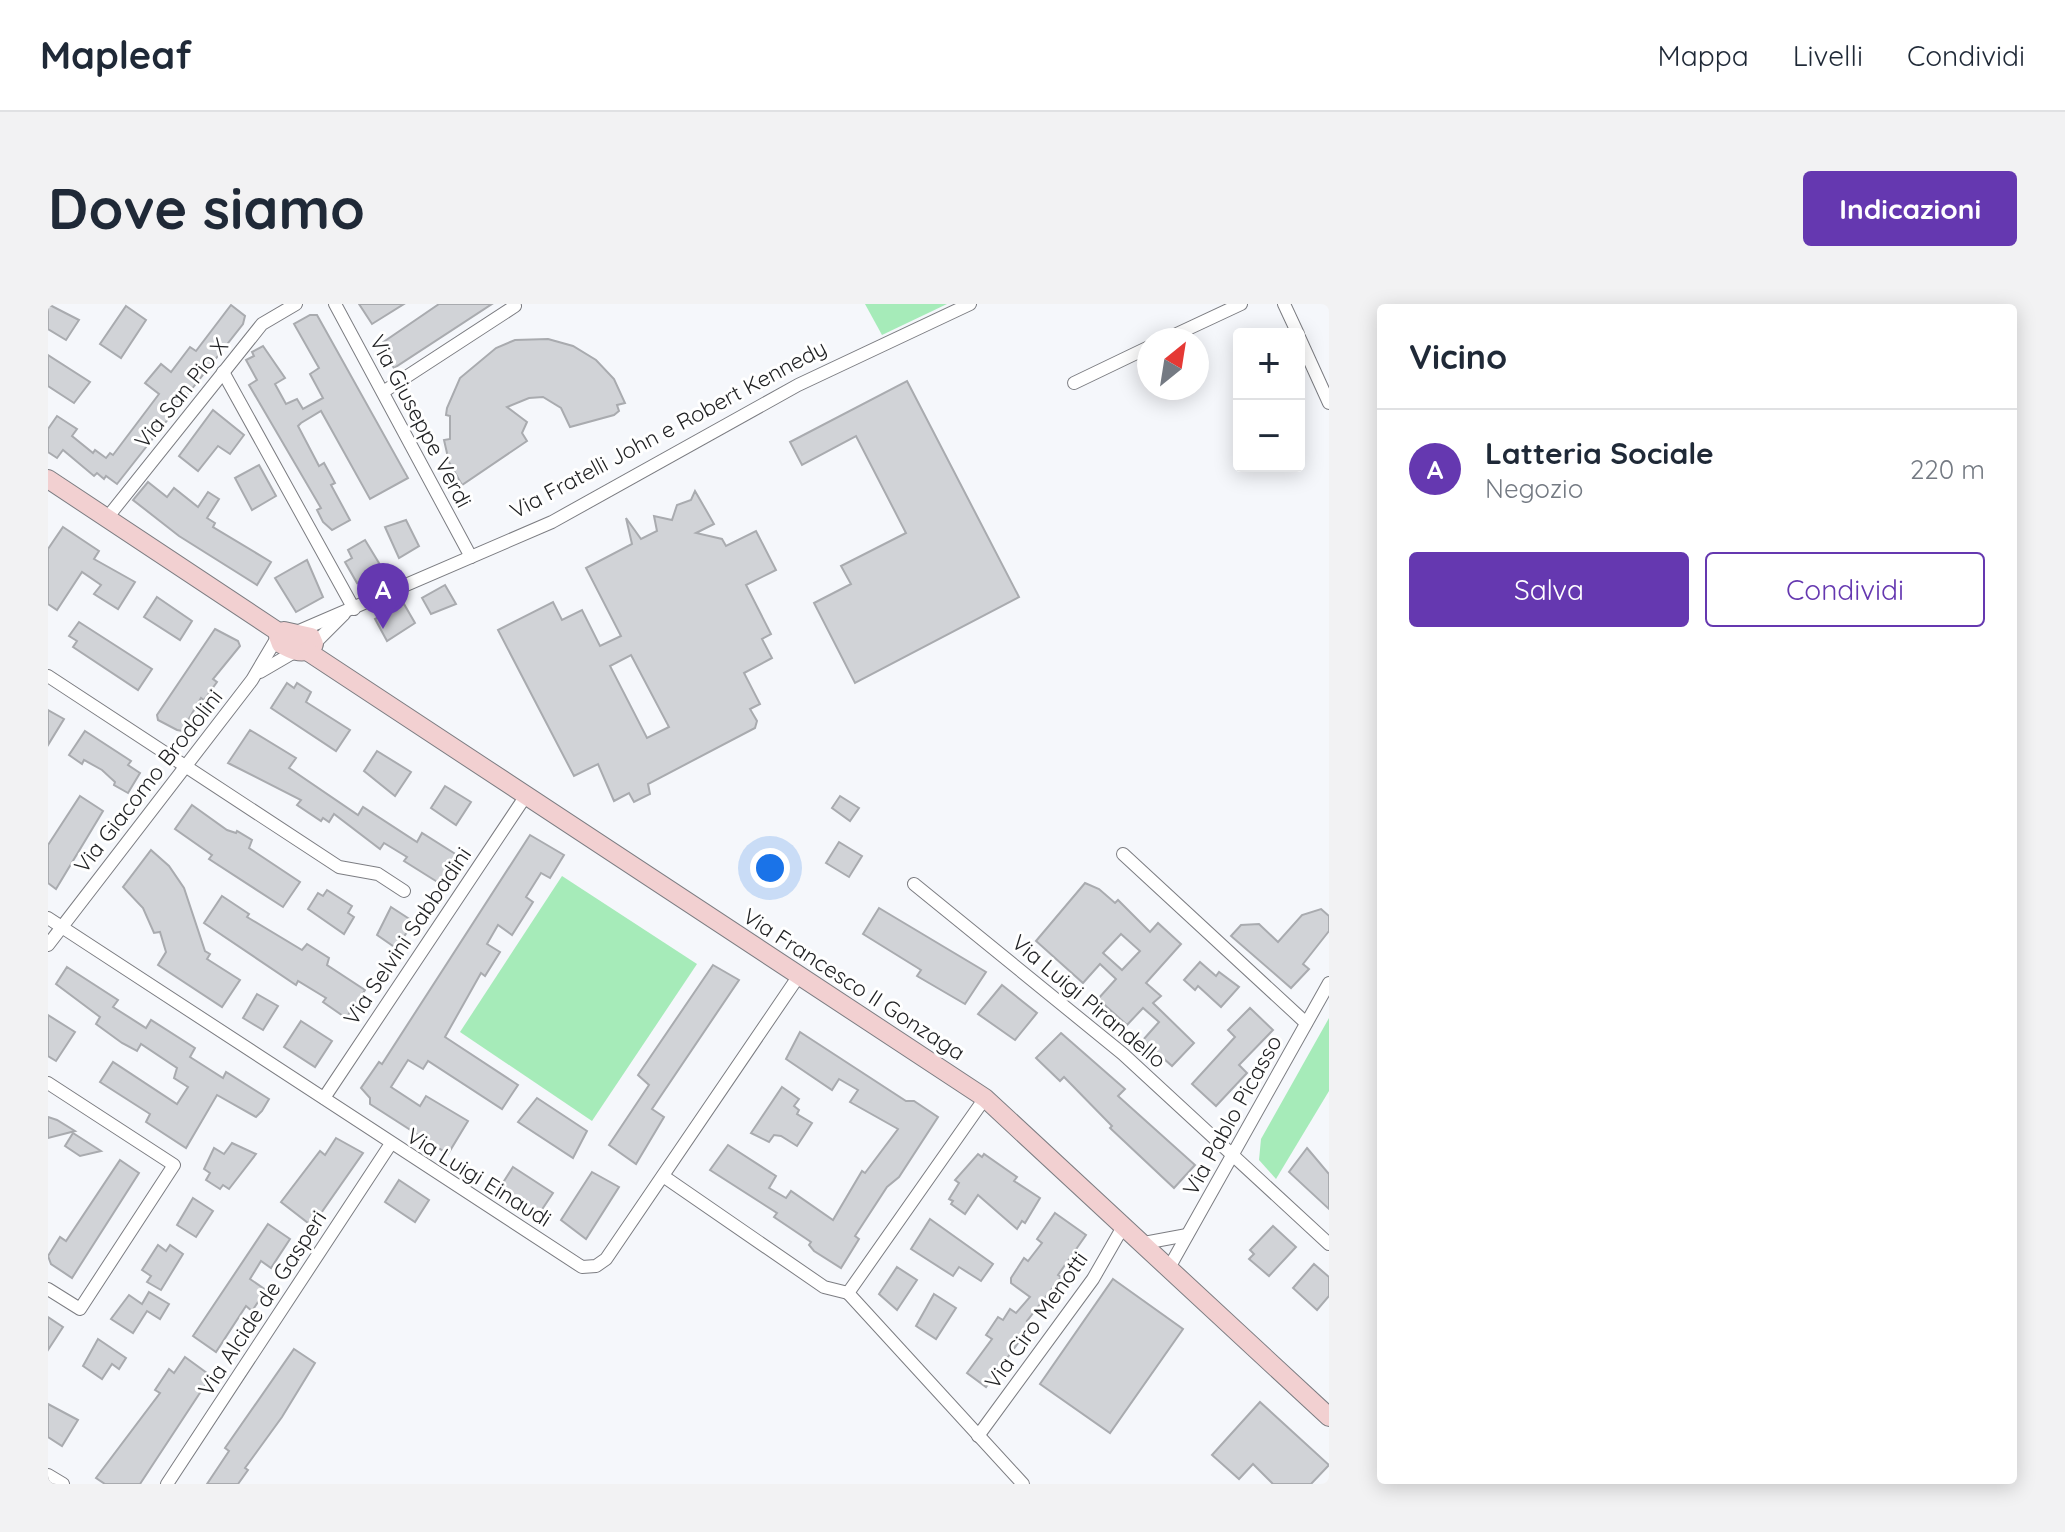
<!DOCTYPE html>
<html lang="it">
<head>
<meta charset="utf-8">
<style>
  body { margin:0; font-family:Quicksand,sans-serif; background:#f2f2f3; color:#1f2937 }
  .controls { position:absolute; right:24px; top:24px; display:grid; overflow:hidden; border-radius:8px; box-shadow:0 4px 20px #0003 }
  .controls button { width:72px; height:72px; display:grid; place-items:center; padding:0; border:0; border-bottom:2px solid #e0e1e3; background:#fff; color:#1f2937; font:40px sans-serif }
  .compass { position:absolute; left:1089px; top:24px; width:72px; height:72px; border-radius:50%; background:#fff; box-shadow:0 4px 20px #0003; rotate:30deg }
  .you { position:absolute; left:722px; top:564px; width:28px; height:28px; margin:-20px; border:6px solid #fff; border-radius:50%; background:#1a73e8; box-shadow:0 0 0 12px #1a73e833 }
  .badge { display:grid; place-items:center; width:52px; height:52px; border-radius:50%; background:#6538b0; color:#fff; font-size:26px; font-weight:700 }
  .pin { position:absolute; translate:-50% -66px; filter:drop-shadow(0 2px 4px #0008) }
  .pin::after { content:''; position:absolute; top:42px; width:28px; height:24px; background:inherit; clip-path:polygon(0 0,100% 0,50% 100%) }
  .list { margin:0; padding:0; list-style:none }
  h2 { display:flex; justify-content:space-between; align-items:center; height:104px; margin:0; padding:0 32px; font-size:34px }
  h2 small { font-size:26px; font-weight:400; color:#747a83 }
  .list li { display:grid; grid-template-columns:52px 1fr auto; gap:24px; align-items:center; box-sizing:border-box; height:120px; padding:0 32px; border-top:2px solid #e0e1e3 }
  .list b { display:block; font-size:30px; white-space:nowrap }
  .list p { margin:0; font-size:26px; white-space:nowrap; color:#747a83 }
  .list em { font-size:26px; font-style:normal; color:#747a83 }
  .actions { display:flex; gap:16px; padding:24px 32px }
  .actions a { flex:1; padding:18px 0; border:2px solid #6538b0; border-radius:8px; text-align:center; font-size:28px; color:#6538b0 }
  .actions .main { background:#6538b0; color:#fff }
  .map { position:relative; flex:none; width:1281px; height:1180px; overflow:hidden; border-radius:8px }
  header { display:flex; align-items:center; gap:48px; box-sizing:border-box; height:112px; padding:0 40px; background:#fff; border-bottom:2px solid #e0e1e3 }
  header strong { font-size:38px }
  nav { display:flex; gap:44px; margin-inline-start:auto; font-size:28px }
  .intro { display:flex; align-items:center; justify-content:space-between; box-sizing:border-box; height:192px; padding:0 48px }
  h1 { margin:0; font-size:56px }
  .button { padding:20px 36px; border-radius:8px; background:#6538b0; color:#fff; font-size:28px; font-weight:700 }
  main { display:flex; gap:48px; padding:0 48px }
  aside { flex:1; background:#fff; border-radius:8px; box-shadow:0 4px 20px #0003 }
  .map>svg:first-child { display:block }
  .green { fill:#a6ebb9 }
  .building { fill:#d1d3d7; stroke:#a9abaf; stroke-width:2; fill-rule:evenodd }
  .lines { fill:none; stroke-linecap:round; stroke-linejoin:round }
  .street-casing { stroke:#7c7d82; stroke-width:14 }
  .secondary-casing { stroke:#7c7d82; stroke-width:20 }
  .street { stroke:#fff; stroke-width:12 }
  .secondary { stroke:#f2d0d1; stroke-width:18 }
  .labels { text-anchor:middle; stroke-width:6; stroke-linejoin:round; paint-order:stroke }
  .street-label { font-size:22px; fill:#222325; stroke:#fff }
</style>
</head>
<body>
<header>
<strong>Mapleaf</strong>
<nav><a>Mappa</a><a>Livelli</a><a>Condividi</a></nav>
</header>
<div class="intro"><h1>Dove siamo</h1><a class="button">Indicazioni</a></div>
<main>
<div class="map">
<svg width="1281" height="1180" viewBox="0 0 1281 1180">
  <rect width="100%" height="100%" fill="#f5f7fb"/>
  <g class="green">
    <path d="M817,0H899L834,31Z"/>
    <path d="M514,572L649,660L544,817L412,728Z"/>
    <path d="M1281,714V787L1228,875L1211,856L1213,835Z"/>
  </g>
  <g class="building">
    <path d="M0,0L31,16L18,36L0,25Z"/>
    <path d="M311,0H356L324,20Z"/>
    <path d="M391,0H444L346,64L331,41Z"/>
    <path d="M183,1L197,12L195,20L69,180L58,172L56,175L49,169L46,172L15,146L9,154L0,148V125L9,112L29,125L24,132L45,149L47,146L58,154L62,149L65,151L111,90L97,79L113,60L123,68L142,43L148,47Z"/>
    <path d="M78,2L98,16L73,54L52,40Z"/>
    <path d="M262,11H269L360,174L322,195L273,107L253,119L250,122L271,162L276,159L287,179L283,181L302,216L284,226L275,218L269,206L273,204L201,81L209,76L198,56L206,52L204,48L215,42L237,74L227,80L238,100L249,95L255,105L275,94L262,70L271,64L246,20Z"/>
    <path d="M500,35L525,42L548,56L566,75L577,99L569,101L571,107L566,111L522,123L513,104L495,93L481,94L459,103L479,118L474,129L479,137L414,181L401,158L396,136L402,135V112L398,111L399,104L412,74L448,44L467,36Z"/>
    <path d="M0,51L42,78L26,99L0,82Z"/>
    <path d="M859,77L971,293L807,379L766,299L803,280L793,262L858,229L808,132L754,161L742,138Z"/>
    <path d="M165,106L196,131L182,150L170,142L150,167L131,152Z"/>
    <path d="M211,161L228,192L204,206L187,174Z"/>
    <path d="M100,178L119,193L126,184L150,203L160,188L171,195L159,214L167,219L165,223L223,258L209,281L131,232L85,196Z"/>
    <path d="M647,187L666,220L648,229L674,235L678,242L708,227L728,266L698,281L723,330L714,335L724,354L696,369L712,400L702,405L709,417L707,424L600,480L602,490L586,498L581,489L566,497L550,460L526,472L450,326L505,298L514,316L534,306L552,342L573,332L538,264L584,240L578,214L593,235L609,227L606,212L624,216L629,201L643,196ZM583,351L621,423L599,434L562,362Z"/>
    <path d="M358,216L371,242L351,254L337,223Z"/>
    <path d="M15,223L51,247L46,255L87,278L70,305L46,290L53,281L34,268L9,306L0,300V245Z"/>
    <path d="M317,236L334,264L309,279L297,258L304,254L300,246Z"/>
    <path d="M259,256L275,293L248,308L227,274Z"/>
    <path d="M397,281L408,300L383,310L374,294Z"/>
    <path d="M109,293L144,317L132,336L96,313Z"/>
    <path d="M356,300L367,319L339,337L327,315Z"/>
    <path d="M31,318L104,365L90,386L25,343L29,337L21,332Z"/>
    <path d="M167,325L190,337L192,342L165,375L169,378L156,396L153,394L134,427L129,426L110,416L109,411Z"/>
    <path d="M239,379L246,384L249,379L263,388L258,398L302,426L288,447L223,404Z"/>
    <path d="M0,406L16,415L0,441Z"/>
    <path d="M202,426L248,454L241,464L310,511L315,503L369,538L374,529L409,551L391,579L356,557L359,553L336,539L332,545L286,510L281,518L275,514L273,517L249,501L253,496L180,459Z"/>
    <path d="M37,427L83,457L80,461L92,469L80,489L66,481L67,478L54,466L36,456L34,460L21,451Z"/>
    <path d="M329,447L363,468L347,492L316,467Z"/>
    <path d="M397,482L423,498L408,521L383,504Z"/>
    <path d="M32,492L55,507L8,585L0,579V541Z"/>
    <path d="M792,492L811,504L802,517L784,504Z"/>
    <path d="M144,501L179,526L188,529L189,527L204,536L201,544L252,578L235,603L161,555L164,551L127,525Z"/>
    <path d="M482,531L516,551L502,574L493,569L478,593L485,598L464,631L450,621L439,640L452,648L437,672L433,669L397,733L470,781L454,805L380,757L375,765L360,756L343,783L372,802L378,792L420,817L400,850L322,800V794L313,784L331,758L334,760Z"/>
    <path d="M791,538L814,552L801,573L778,559Z"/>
    <path d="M103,546L121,562L136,584L157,647L162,650L159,655L192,676L174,703L110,661L118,648L112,628L106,629L95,604L75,583Z"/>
    <path d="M1037,579L1051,585L1067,599L1070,596L1102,628L1110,619L1133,640L1098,679L1113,692L1105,699L1146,739L1124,762L1095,736L1111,718L1095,704L1079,721L1050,695L1068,675L1052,660L1035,679L988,637ZM1073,630L1092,647L1074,666L1055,649Z"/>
    <path d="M279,586L304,602L300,609L306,613L296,630L260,605L270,589L275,592Z"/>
    <path d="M174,592L201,610L199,613L254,646L259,640L281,654L279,661L317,686L298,714L275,698L278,694L250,677L248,681L156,619Z"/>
    <path d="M343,603L366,618L348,644L329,631Z"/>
    <path d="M831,604L938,668L917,700L869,672L873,666L815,630Z"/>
    <path d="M1273,605L1281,612V627L1255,660L1261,665L1243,684L1183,632L1193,621L1211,620L1230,638L1254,611Z"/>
    <path d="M1152,658L1168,672L1171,668L1191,683L1173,703L1150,682L1147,686L1136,676Z"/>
    <path d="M665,661L691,676L604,805L616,813L588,860L561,841L601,781L590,771Z"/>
    <path d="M19,663L70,696L65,703L98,724L103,716L147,744L142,753L175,774L178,768L221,795L214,807L208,813L169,791L138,844L98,818L102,810L52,778L65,758L129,800L140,783L126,774L129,764L93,740L89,747L74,739L48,720L52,713L8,680Z"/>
    <path d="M954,681L989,709L967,736L930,710Z"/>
    <path d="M209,690L230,702L215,726L195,714Z"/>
    <path d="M1202,704L1225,726L1191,761L1199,769L1168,802L1144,780L1187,733L1180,726Z"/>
    <path d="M0,711L27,728L8,757L0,752Z"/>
    <path d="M253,717L284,737L267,763L236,743Z"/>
    <path d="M752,728L858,797H866L890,813L851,873L839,883L807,932L811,935L793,964L766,947L761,941L763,938L726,913L729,909L662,866L680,841L728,872L721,884L738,894L743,887L785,916L814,867L817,869L850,825L802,798L810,786L791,775L784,786L738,755Z"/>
    <path d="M1013,729L1077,785L1070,792L1147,861L1126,884L1062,824L1064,822L1016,773L1012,777L988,754Z"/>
    <path d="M734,783L751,795L746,802L751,806L749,810L764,819L749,842L733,832L726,831L721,838L703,829Z"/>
    <path d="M489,794L539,827L525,854L470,818Z"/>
    <path d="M0,813L9,816L27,827L0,834Z"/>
    <path d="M25,829L53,847L32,852L17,842Z"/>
    <path d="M288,834L315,849L264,922L233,898L272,847L277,851Z"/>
    <path d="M184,839L208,850L181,885L175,881L172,885L158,876L162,869L156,865L166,844L176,850Z"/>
    <path d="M1259,844L1281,870V905L1241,868Z"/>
    <path d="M930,850L934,853L936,850L969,873L966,877L992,894L977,919L974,917L969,925L930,891L917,910L903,900L905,897L901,895L911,879L907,876Z"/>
    <path d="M72,856L91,869L24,974L3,960L0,952L12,933L18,937Z"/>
    <path d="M465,863L505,889L491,910L451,885Z"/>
    <path d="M544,868L571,883L538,935L513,916Z"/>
    <path d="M351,876L381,896L367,918L337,898Z"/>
    <path d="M145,894L165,907L148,933L129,921Z"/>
    <path d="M1007,909L1038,931L1010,971L1013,973L979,1017L984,1020L938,1083L919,1069L944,1035L938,1031L950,1013L955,1016L962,1005L968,1009L982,993L963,979V974L976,954L980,957L994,939L989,935Z"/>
    <path d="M882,915L945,960L933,977L911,963L905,972L863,945Z"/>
    <path d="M220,920L242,935L223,964L213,957L202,975L218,986L204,1007L198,1002L168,1048L145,1032Z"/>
    <path d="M1225,922L1248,943L1221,972L1201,955L1206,950L1202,946Z"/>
    <path d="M110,941L118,947L122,941L135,950L113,986L99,978L103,972L94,966Z"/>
    <path d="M1266,960L1281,973V992L1269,1006L1245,984Z"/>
    <path d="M849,963L869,976L849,1006L831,990Z"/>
    <path d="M1065,975L1135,1025L1062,1129L992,1080Z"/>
    <path d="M101,988L121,1000L112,1015L99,1007L85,1029L63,1015L81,991L94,1000Z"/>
    <path d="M886,990L908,1004L888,1035L868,1022Z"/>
    <path d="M0,1013L15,1023L0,1046Z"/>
    <path d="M50,1035L78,1054L71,1065L64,1060L54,1075L35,1062Z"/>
    <path d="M246,1045L267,1059L234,1113L197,1164L200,1166L190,1180H159L181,1147L177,1144Z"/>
    <path d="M137,1053L163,1072L92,1180H57L48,1174L112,1089L107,1086L121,1065L126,1069Z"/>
    <path d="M1212,1098L1281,1161L1263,1180H1225L1205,1160L1191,1175L1164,1151Z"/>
    <path d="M0,1100L30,1116L14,1142L0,1133Z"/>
  </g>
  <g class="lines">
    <g class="street-casing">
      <g id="street">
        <path d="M287,0L423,253"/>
        <path d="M1236,0L1250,30"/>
        <path d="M1251,33L1281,99"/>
        <path d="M1116,36L1193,0"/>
        <path d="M175,68L306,305"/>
        <path d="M1026,79L1101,43"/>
        <path d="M335,88L467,2"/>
        <path d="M59,214L214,20L248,0"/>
        <path d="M251,327L504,218L750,81L922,0"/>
        <path d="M266,340L296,310"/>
        <path d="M212,368L248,347"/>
        <path d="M0,372L291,563L330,570L356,587"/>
        <path d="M1075,550L1258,719"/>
        <path d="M866,580L1075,750L1281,940"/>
        <path d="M0,614L534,963L548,962L558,955L750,673"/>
        <path d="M0,641L204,376L230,332"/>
        <path d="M0,779L126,861L32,1005L0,985"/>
        <path d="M276,794L477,493"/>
        <path d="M615,872L776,983L800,989"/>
        <path d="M1096,939L1139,931"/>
        <path d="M1122,962L1281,679"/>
        <path d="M800,989L975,1180"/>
        <path d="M800,989L937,794"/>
        <path d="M930,1132L1045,975L1076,921"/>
        <path d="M0,1171L15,1180"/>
        <path d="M119,1180L342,841"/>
      </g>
    </g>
    <g class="secondary-casing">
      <g id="secondary">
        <path d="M0,175L232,329"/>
        <path d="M236,327L263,333L266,340L263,346C251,350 244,346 233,340L230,332Z"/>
        <path d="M259,347L937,794L1281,1113"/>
      </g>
    </g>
    <use href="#street" class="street"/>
    <use href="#secondary" class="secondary"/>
  </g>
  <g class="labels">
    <g class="street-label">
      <text transform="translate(133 89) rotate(-51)" y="8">Via San Pio X</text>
      <text transform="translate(373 117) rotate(62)" y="8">Via Giuseppe Verdi</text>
      <text transform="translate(620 125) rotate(-28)" y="8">Via Fratelli John e Robert Kennedy</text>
      <text transform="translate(100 477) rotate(-52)" y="8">Via Giacomo Brodolini</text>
      <text transform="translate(359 632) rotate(-56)" y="8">Via Selvini Sabbadini</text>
      <text transform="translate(806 680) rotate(33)" y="8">Via Francesco II Gonzaga</text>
      <text transform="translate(1041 697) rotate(40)" y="8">Via Luigi Pirandello</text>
      <text transform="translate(1184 811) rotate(-61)" y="8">Via Pablo Picasso</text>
      <text transform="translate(431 873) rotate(32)" y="8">Via Luigi Einaudi</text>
      <text transform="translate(214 999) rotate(-57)" y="8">Via Alcide de Gasperi</text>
      <text transform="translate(988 1016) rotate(-55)" y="8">Via Ciro Menotti</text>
    </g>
  </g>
</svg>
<div class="controls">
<button>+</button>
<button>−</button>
</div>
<svg class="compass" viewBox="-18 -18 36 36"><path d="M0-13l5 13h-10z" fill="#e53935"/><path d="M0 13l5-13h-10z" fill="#747a83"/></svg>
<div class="you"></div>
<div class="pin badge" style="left:335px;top:325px">A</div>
</div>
<aside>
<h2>Vicino<small></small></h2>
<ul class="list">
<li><span class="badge">A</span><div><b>Latteria Sociale</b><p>Negozio</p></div><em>220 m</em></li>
</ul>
<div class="actions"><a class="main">Salva</a><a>Condividi</a></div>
</aside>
</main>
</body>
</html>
